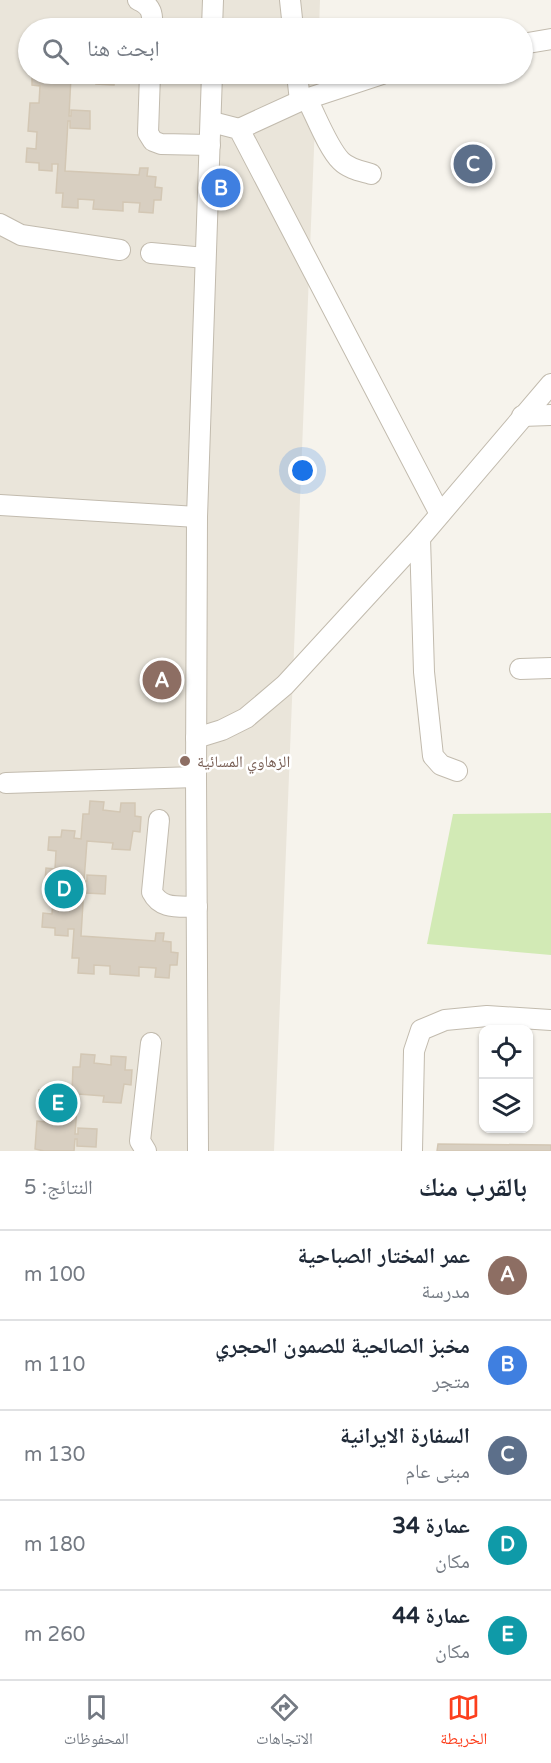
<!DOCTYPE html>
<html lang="ar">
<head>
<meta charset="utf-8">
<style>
  body { margin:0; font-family:"Varela Round","Noto Naskh Arabic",sans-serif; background:#f6f6f7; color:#1f2937; direction:rtl }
  .controls { position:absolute; right:18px; bottom:18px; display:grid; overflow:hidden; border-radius:12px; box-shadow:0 2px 4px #0004 }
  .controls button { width:54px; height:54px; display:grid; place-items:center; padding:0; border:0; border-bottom:2px solid #e0e1e3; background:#fff; color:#1f2937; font:30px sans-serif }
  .you { position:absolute; left:303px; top:471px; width:21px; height:21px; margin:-15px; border:4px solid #fff; border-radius:50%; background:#1a73e8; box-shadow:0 0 0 9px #1a73e833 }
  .badge { display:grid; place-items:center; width:39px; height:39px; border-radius:50%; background:#fc3f1d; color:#fff; font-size:20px; font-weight:700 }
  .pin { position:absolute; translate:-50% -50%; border:3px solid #fff; box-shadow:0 2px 6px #0006 }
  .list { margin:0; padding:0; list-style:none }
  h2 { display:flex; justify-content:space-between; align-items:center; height:78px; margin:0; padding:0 24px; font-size:26px }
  h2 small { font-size:20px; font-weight:400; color:#747a83 }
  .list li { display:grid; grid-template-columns:39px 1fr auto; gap:18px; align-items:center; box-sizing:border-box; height:90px; padding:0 24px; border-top:2px solid #e0e1e3 }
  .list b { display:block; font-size:22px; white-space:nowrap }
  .list p { margin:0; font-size:20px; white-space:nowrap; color:#747a83 }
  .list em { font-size:20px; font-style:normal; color:#747a83 }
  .icon { flex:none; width:33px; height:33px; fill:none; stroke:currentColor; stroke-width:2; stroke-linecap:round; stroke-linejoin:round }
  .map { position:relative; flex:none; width:551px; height:1151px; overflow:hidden; direction:ltr }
  .search { position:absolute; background:#fff; box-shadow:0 2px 4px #0004; left:18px; right:18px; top:18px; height:66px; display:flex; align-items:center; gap:15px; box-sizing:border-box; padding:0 21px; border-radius:33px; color:#747a83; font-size:22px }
  .sheet { height:528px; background:#fff }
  nav { display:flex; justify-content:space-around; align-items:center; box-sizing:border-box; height:84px; border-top:2px solid #e0e1e3; background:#fff; font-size:16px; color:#747a83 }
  nav a { display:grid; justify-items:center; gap:3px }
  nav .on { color:#fc3f1d }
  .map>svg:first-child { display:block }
  .residential { fill:#eae5da }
  .green { fill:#d2eab5 }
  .building { fill:#d8cfc1; stroke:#d3c7b4; stroke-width:1.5 }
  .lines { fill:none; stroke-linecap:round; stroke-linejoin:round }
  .minor-casing { stroke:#c2bbae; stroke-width:22 }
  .minor { stroke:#fff; stroke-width:20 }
  .education-dot { fill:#8d6e63; stroke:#fff; stroke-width:2 }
  .labels { text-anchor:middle; stroke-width:5; stroke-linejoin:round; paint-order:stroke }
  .education-label { font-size:16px; fill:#785e54; stroke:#fff; text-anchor:start }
</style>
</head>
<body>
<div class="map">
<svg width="551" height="1151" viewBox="0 0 551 1151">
  <rect width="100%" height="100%" fill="#f6f3ec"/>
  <path class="residential" d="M0,0H320L319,28H28V74H317L274,1151H0Z"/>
  <path class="green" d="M551,813V955L427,944L453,814Z"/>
  <g class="building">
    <path d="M32,74H117V76H115L114,85L96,84L97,78L71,76L69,116H71V110L90,111V129L70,128V121H68L65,171L139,175L140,168H148L147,176L156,177L155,187L162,188L161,200H154L153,213L139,212L140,203L123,202V211L93,209L94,200L78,199V208L62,207L63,193H56L58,164H52V171L39,170V163L26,162L27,148L36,149L37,132L28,131L30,103H39L40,86L32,85Z"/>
    <path d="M90,801L104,802L103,810L120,812L121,803H135V816L141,817L140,832L133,831L130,850L112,849L113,843L87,841L84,881H87V875L106,876L105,894L86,893V886H84L81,936L155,941L156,933H164L163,941L171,942V952L178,953L177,965H170L169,978L155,977L156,968L139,967V976L110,974V966L94,965V974L78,973L79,958H72L74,929H68V936L55,935V928L42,927L43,913L52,914L53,897L44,896L46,868L55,869L56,851L48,850L49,837H61L62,830L75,831L74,838L81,839L83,814H89Z"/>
    <path d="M81,1054L95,1055L94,1063L111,1065V1056L126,1057L125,1070H132L131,1085L124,1084L121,1103L103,1102L104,1096L78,1094L75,1134H78V1128L97,1129L96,1147L77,1146V1139H75L74,1151H44L35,1149L37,1121L46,1122L47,1104H38L39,1090L52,1091L53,1083L66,1084L65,1091L72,1092L73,1067H80Z"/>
    <path d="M438,1144L551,1145V1151H437Z"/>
  </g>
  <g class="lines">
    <g class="minor-casing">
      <g id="minor">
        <path d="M138,0C152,6 153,14 152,28"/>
        <path d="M290,0L293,28"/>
        <path d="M212,28L213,0"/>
        <path d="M522,44L551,39"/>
        <path d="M150,74L148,133L153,141L161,144L210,145"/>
        <path d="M297,74L300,101"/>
        <path d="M307,99C316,116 328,148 341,161C349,169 361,171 371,174"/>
        <path d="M212,122L239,129L440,514"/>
        <path d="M239,129L300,101L382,74"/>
        <path d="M0,224L21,235L120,250"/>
        <path d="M151,253L205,258"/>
        <path d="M522,416L551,415"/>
        <path d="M0,505L197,517"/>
        <path d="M420,538L424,672L433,756L441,765L457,771"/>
        <path d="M520,669L551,668"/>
        <path d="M196,738L222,730L246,718L285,685L420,538L551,384"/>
        <path d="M6,783L196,777"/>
        <path d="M159,820L152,892C161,910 179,906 197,907"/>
        <path d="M146,1151L140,1141L151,1043"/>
        <path d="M198,1151L196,777L197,517L212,74"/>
        <path d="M412,1151L414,1051L421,1030L445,1020L487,1016L551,1020"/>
      </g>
    </g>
    <use href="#minor" class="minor"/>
  </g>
  <circle class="education-dot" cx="185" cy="761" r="6"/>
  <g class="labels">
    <g class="education-label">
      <text x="197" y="767">الزهاوي المسائية</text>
    </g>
  </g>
</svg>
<div class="controls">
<button><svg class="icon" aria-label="locate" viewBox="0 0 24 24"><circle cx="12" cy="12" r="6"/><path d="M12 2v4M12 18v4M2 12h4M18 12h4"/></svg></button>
<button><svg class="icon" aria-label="layers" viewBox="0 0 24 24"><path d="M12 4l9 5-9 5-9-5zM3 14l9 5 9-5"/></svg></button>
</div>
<div class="you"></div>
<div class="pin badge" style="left:162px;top:680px;background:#8d6e63">A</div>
<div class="pin badge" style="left:221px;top:188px;background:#3f7fe0">B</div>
<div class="pin badge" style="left:473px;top:164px;background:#5c6f8a">C</div>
<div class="pin badge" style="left:64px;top:889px;background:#0f9aa8">D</div>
<div class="pin badge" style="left:58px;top:1103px;background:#0f9aa8">E</div>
<div class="search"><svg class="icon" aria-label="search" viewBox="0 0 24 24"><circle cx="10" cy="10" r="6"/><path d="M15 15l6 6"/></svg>ابحث هنا</div>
</div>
<section class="sheet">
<h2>بالقرب منك<small>النتائج: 5</small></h2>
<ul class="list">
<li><span class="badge" style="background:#8d6e63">A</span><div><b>عمر المختار الصباحية</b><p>مدرسة</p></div><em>100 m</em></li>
<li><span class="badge" style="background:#3f7fe0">B</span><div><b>مخبز الصالحية للصمون الحجري</b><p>متجر</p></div><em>110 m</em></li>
<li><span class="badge" style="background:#5c6f8a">C</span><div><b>السفارة الايرانية</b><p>مبنى عام</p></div><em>130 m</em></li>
<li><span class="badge" style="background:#0f9aa8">D</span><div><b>عمارة 34</b><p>مكان</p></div><em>180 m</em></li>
<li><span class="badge" style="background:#0f9aa8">E</span><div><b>عمارة 44</b><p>مكان</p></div><em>260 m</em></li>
</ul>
</section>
<nav>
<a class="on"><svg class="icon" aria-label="map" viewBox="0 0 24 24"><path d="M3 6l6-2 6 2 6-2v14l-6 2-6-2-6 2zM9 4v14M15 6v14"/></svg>الخريطة</a>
<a><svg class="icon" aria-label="directions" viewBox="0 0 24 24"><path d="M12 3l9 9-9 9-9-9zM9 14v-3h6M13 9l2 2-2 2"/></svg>الاتجاهات</a>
<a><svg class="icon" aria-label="saved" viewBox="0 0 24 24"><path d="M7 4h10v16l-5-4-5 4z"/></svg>المحفوظات</a>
</nav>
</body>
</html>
